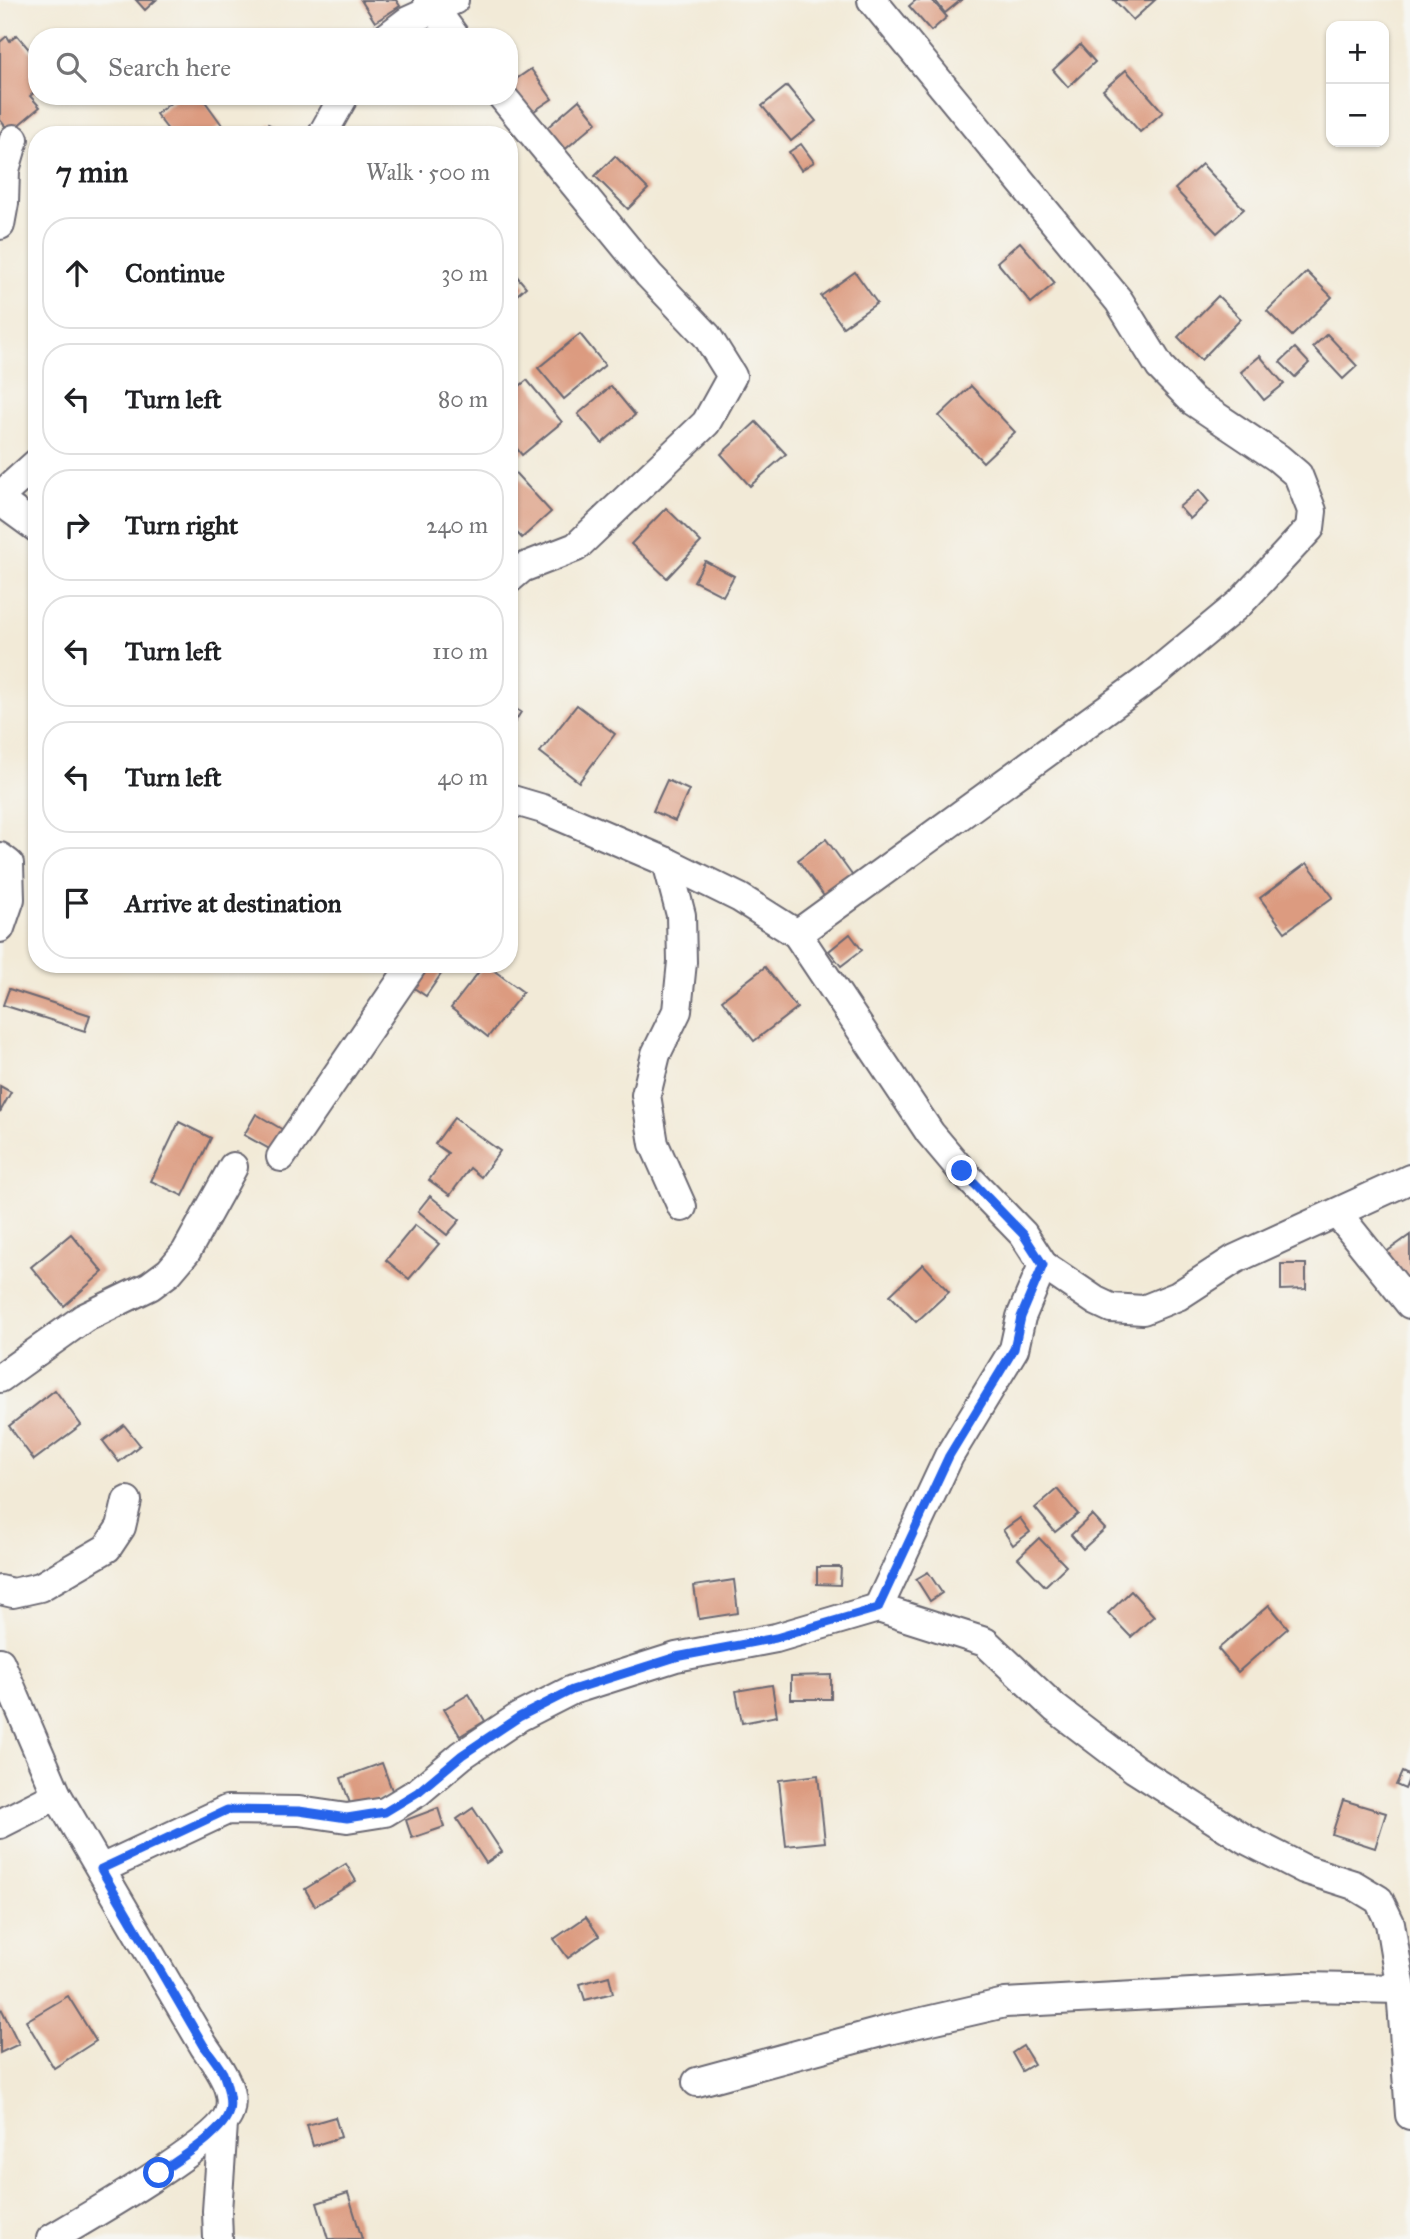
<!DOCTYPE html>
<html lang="en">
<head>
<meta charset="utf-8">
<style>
  body { margin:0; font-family:"IM FELL Great Primer",serif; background:#f6f6f6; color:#202124 }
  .controls { position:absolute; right:21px; top:21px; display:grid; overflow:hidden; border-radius:14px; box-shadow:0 2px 5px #0004 }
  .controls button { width:63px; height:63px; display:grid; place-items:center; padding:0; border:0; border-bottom:2px solid #e0e0e0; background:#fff; color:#202124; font:35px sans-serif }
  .stop { position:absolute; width:21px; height:21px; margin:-16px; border:5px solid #2563eb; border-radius:50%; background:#fff }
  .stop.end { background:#2563eb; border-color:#fff; box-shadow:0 2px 7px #0008 }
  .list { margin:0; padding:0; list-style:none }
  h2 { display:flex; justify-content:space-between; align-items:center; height:91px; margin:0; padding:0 28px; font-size:30px }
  h2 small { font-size:23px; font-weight:400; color:#757577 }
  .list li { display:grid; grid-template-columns:46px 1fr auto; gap:21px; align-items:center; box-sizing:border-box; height:112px; margin:0 14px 14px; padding:0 14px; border:2px solid #e0e0e0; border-radius:28px }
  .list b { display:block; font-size:26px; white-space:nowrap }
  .list em { font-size:23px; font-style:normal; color:#757577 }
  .icon { flex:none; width:38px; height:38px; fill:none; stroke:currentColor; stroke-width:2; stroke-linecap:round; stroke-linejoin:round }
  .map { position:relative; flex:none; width:1410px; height:2239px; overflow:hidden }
  .search { position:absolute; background:#fff; box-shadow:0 2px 5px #0004; left:28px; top:28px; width:490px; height:77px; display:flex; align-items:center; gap:18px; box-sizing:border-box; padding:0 24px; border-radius:28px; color:#757577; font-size:26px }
  .panel { position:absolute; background:#fff; box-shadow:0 2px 5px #0004; left:28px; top:126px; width:490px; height:847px; border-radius:28px }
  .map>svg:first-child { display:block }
  .building { fill:#dc9b80 }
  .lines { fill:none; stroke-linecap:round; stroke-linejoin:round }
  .street-casing { stroke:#6b6872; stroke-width:32 }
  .street { stroke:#fff; stroke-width:28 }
  .route { stroke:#2563eb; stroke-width:9 }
</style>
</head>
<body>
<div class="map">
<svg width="1410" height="2239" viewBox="0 0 1410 2239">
  <rect width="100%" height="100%" fill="#f6f6f2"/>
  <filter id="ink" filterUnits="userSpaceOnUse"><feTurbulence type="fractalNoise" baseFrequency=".0143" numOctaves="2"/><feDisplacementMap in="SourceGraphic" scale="14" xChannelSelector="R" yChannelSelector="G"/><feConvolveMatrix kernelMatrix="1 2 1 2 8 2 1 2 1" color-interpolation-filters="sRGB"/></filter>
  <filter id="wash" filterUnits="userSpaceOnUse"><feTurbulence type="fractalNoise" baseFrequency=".00686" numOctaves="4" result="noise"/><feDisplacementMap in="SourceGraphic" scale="28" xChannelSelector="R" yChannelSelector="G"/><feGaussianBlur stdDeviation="1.57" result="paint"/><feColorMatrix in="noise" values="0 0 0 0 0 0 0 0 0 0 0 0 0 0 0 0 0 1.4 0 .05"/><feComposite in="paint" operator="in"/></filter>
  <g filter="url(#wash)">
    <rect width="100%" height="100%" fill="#f2ead7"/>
    <g id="blocks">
      <g class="building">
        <path d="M136,0H156L145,10Z"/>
        <path d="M361,0H396L400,6L375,22Z"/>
        <path d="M916,0H932L947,17L931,31L909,6Z"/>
        <path d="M935,0H961L945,13Z"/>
        <path d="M1114,0H1155L1133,20Z"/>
        <path d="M17,35L37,59V90L30,96L40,107L10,132L0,120V42L7,36L10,41Z"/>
        <path d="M1080,45L1095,62L1068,87L1053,70Z"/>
        <path d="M531,69L552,99L522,119L509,96V84Z"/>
        <path d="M1126,70L1163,112L1140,132L1103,90Z"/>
        <path d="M787,86L816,121L791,141L762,106Z"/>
        <path d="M180,96H201L222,125L208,135H172L156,114Z"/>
        <path d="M579,100L597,122L561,153L542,132Z"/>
        <path d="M268,124L288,135H262Z"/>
        <path d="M801,144L814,162L801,170L789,152Z"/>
        <path d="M615,156L648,189L628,209L595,176Z"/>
        <path d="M1202,164L1244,209L1217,233L1175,189Z"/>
        <path d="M1020,242L1055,283L1031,303L997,262Z"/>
        <path d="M509,267L526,287L509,302Z"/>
        <path d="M855,272L877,303L843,327L821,296Z"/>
        <path d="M1307,272L1332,297L1292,336L1267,311Z"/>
        <path d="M1218,296L1241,319L1201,360L1178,337Z"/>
        <path d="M580,334L605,365L564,399L538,368Z"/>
        <path d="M1327,334L1357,366L1343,379L1313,347Z"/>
        <path d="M1295,348L1309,363L1295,377L1280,362Z"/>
        <path d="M1260,356L1284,384L1264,400L1241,372Z"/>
        <path d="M527,380L562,422L522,455L509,439V395Z"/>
        <path d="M611,386L635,415L602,443L578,414Z"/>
        <path d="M971,386L1015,432L983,462L939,416Z"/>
        <path d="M756,422L786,454L750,486L721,454Z"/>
        <path d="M509,466L551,512L522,538L509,525Z"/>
        <path d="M1199,490L1209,502L1190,519L1179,507Z"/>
        <path d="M666,508L701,542L667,578L631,544Z"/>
        <path d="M705,561L734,576L723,596L694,581Z"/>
        <path d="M509,705L521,712L509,731Z"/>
        <path d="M577,705L615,734L579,782L540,752Z"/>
        <path d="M667,780L689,790L675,821L653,811Z"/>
        <path d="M826,839L857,882L829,903L798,860Z"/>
        <path d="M1307,863L1333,897L1285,932L1260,898Z"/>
        <path d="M850,934L862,950L841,966L829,951Z"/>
        <path d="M425,964H448L426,996L411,986Z"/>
        <path d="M485,964L523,992L488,1037L451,1008Z"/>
        <path d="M765,967L797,1008L754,1041L722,1000Z"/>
        <path d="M9,989L90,1015L85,1031L3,1005Z"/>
        <path d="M0,1086L11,1092L0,1112Z"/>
        <path d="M256,1114L285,1131L273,1151L244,1135Z"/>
        <path d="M454,1118L500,1151L481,1177L470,1168L450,1195L429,1180L448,1153L435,1144Z"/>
        <path d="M179,1122L211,1138L183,1196L151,1181Z"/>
        <path d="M430,1196L460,1220L447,1235L418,1211Z"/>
        <path d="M415,1225L439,1244L409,1279L386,1260Z"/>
        <path d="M71,1234L103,1272L64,1306L31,1267Z"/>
        <path d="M1410,1235V1295L1382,1255Z"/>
        <path d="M923,1264L949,1292L916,1322L890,1295Z"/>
        <path d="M1281,1264H1306V1289L1281,1290Z"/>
        <path d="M55,1390L81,1425L34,1460L9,1426Z"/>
        <path d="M124,1425L140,1445L119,1462L103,1441Z"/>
        <path d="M1057,1489L1078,1514L1055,1532L1035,1508Z"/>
        <path d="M1092,1515L1105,1529L1083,1549L1071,1535Z"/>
        <path d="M1020,1518L1030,1532L1013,1545L1003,1530Z"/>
        <path d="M1039,1538L1066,1566L1045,1586L1018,1558Z"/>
        <path d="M817,1567H841L840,1585L817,1584Z"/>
        <path d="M928,1572L942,1593L930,1601L916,1579Z"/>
        <path d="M734,1580L738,1613L699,1619L694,1586Z"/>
        <path d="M1131,1591L1154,1616L1131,1637L1108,1613Z"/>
        <path d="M1269,1605L1288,1628L1238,1672L1218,1649Z"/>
        <path d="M831,1675V1699H791V1676Z"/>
        <path d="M772,1685L777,1716L742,1723L736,1691Z"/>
        <path d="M469,1694L485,1721L460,1736L444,1709Z"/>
        <path d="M382,1763L393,1793L352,1809L341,1778Z"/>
        <path d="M1402,1772L1410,1776L1405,1789L1396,1785Z"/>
        <path d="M818,1775L825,1842L786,1846L779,1780Z"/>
        <path d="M1343,1800L1386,1813L1375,1848L1332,1834Z"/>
        <path d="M438,1808L444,1827L412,1838L406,1820Z"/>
        <path d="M473,1808L502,1852L486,1863L457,1819Z"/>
        <path d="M346,1864L356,1881L315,1906L305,1889Z"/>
        <path d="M586,1917L599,1936L568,1958L554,1939Z"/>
        <path d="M609,1976L613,1993L585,2000L580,1984Z"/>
        <path d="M68,1996L96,2041L54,2068L26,2021Z"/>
        <path d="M0,2006L19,2044L0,2053Z"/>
        <path d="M1023,2046L1034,2064L1022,2071L1012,2053Z"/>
        <path d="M335,2117L341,2137L313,2146L307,2125Z"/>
        <path d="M348,2193L362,2239H328L317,2203Z"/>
      </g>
    </g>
  </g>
  <g filter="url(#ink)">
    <use href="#blocks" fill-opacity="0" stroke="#6b6872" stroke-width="2"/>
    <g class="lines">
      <g class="street-casing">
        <g id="street">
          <path d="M428,0L455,37"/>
          <path d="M387,37L408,21L454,0"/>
          <path d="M502,96L649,275L707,336L732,376L706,423L576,547L522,568L509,579"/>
          <path d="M322,135L344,96"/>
          <path d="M0,225L4,203L5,170L14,139"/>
          <path d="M0,496L37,463"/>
          <path d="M0,501L37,528"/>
          <path d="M509,799L543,809L667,862L740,898L797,934L930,1133L962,1171L1023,1234L1043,1265L1096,1301L1111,1308L1143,1310L1178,1296L1235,1259L1410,1179"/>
          <path d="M0,857L9,864L10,899L0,928"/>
          <path d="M667,862L681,915L682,962L677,1011L656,1054L646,1095L654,1144L682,1207"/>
          <path d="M797,934L1152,676L1240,603L1310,528L1312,511L1298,475L1278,458L1193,401L1160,367L1119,301L872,0"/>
          <path d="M281,1157L413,964"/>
          <path d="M1337,1213L1410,1304"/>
          <path d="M0,1378L84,1318L150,1286L169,1272L186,1252L233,1167"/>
          <path d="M0,1590L13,1593L40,1587L107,1548L121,1527L127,1501"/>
          <path d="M878,1608L949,1456L1014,1349L1021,1317L1043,1265"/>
          <path d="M0,1662L57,1795L204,2046C216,2064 237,2089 229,2113C220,2142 83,2220 51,2239"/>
          <path d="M0,1824L57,1795"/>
          <path d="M101,1869L227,1810L299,1811L347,1818L385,1812L418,1792L462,1755L519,1717L572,1690L676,1657L776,1638L878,1608L985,1642L1055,1708L1135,1769L1245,1839L1304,1869L1354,1885L1379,1900L1390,1923L1401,1989L1410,2115"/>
          <path d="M697,2082L888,2030L1005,2003L1304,1987L1401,1989"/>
          <path d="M218,2239L217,2211L223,2124"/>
        </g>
      </g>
      <use href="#street" class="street"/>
    </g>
  </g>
  <g class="lines" filter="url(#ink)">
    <path class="route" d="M159,2173C177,2160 225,2132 229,2111C232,2099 227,2084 223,2073C218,2064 210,2054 204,2046L101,1869L227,1810L299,1811L347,1818L385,1812L418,1792L462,1755L519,1717L572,1690L676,1657L776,1638L878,1608L949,1456L1014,1349L1021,1317L1043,1265L1023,1234L962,1171"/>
  </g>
</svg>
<div class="controls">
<button>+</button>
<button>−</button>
</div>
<div class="stop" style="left:159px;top:2173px"></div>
<div class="stop end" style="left:962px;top:1171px"></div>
<div class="search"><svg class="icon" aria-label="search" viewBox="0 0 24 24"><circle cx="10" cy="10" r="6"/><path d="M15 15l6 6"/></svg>Search here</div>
<section class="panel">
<h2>7 min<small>Walk · 500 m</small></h2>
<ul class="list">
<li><svg class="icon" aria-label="ahead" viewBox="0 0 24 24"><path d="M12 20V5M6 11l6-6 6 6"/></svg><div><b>Continue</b></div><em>30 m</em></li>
<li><svg class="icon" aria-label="left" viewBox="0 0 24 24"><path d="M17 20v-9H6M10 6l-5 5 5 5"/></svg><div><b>Turn left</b></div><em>80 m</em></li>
<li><svg class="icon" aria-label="right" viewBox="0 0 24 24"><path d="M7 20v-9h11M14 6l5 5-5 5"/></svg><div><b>Turn right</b></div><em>240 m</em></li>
<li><svg class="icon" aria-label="left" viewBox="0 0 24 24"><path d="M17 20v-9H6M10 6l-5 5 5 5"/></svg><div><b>Turn left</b></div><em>110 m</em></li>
<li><svg class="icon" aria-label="left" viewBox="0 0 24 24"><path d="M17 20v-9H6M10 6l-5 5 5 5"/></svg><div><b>Turn left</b></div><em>40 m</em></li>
<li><svg class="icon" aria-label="arrive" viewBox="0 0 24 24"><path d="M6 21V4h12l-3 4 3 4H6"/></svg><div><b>Arrive at destination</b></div></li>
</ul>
</section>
</div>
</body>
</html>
